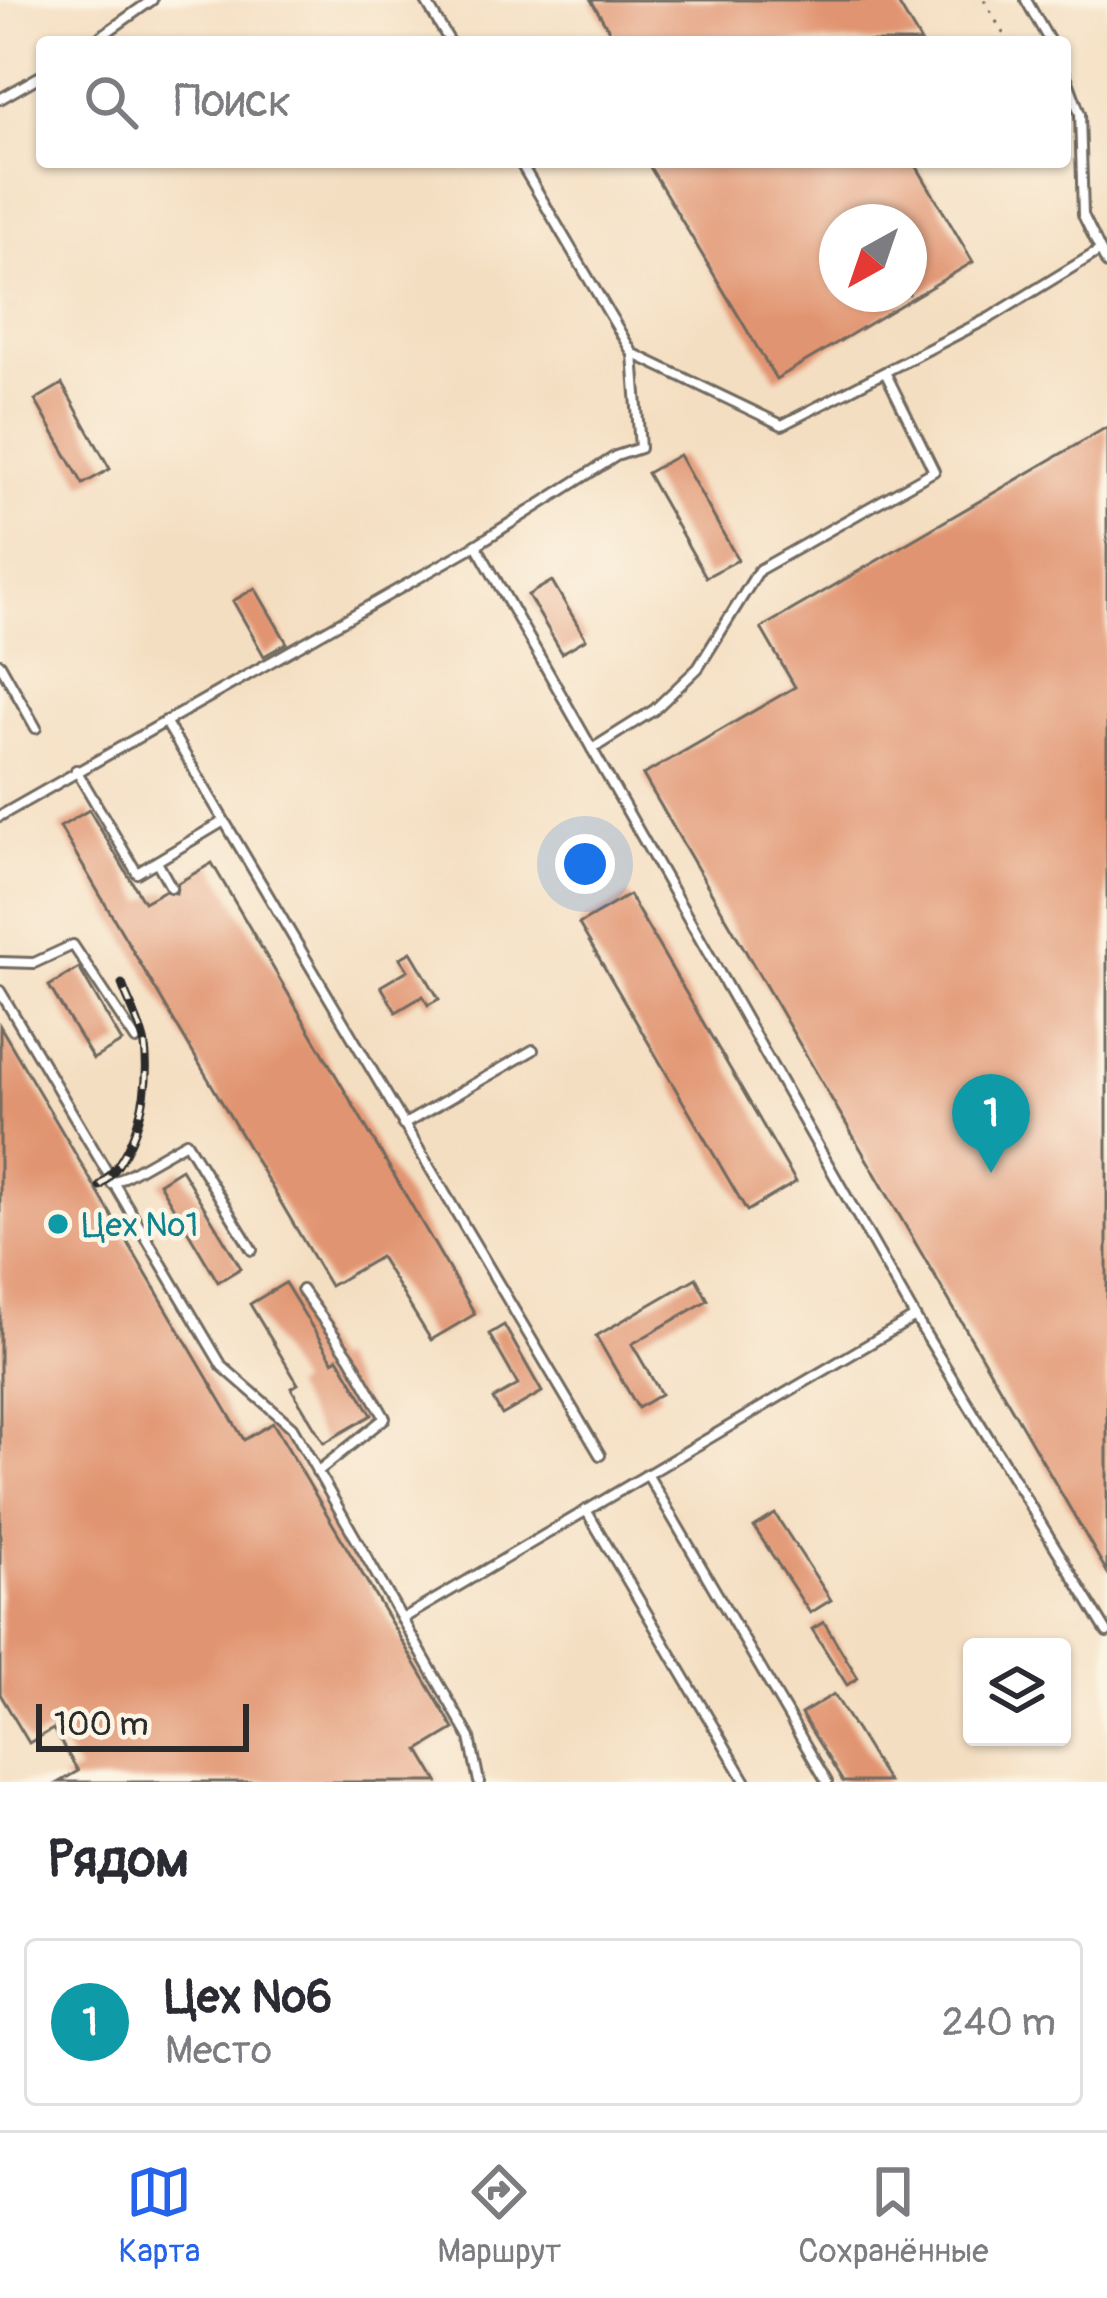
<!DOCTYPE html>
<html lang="ru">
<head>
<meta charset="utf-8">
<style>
  body { margin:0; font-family:Pangolin,sans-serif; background:#f2f2f3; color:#2b2b33 }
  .controls { position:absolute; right:36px; bottom:36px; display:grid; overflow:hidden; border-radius:12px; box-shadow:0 3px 9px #0004 }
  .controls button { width:108px; height:108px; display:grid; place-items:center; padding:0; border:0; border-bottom:3px solid #e1e1e2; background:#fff; color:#2b2b33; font:60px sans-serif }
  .compass { position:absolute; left:819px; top:204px; width:108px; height:108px; border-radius:50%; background:#fff; box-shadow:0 3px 9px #0004; rotate:220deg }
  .scale { position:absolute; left:36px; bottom:30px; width:213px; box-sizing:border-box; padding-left:12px; border:6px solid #2b2b2b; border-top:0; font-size:33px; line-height:42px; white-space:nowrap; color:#2b2b2b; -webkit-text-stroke:9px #fcf5e5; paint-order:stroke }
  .you { position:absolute; left:585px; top:864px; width:42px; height:42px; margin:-30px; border:9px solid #fff; border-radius:50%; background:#1a73e8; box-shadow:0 0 0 18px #1a73e833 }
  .badge { display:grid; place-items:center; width:78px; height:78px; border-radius:50%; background:#2563eb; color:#fff; font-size:39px; font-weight:700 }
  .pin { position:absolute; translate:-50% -99px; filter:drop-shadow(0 3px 6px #0008) }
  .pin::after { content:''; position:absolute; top:63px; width:42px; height:36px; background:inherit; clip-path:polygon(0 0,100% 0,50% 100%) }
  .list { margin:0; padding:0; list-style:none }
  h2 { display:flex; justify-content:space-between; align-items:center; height:156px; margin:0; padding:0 48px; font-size:51px }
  h2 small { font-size:39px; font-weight:400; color:#7c7c81 }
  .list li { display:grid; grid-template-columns:78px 1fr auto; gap:36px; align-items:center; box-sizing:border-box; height:168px; margin:0 24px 24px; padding:0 24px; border:3px solid #e1e1e2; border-radius:12px }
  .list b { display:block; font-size:45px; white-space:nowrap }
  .list p { margin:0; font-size:39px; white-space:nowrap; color:#7c7c81 }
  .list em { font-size:39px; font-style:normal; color:#7c7c81 }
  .icon { flex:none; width:66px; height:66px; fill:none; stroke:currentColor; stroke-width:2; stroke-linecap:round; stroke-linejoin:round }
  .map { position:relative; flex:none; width:1107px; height:1782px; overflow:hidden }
  .search { position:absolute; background:#fff; box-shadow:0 3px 9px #0004; left:36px; right:36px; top:36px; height:132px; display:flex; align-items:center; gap:30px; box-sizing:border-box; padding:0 42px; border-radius:12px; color:#7c7c81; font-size:45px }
  .sheet { height:348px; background:#fff }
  nav { display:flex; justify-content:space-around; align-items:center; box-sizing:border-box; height:168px; border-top:3px solid #e1e1e2; background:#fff; font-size:33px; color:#7c7c81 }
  nav a { display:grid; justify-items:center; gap:6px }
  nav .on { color:#2563eb }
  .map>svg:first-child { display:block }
  .building { fill:#e19471; fill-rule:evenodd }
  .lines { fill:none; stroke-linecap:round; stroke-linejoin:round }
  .service-casing { stroke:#716a60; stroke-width:14 }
  .path { stroke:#716a60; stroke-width:3; stroke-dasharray:3 9; stroke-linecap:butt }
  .service { stroke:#fff; stroke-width:8 }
  .rail-casing { stroke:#2b2b2b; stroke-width:9 }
  .rail { stroke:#fcf5e5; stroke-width:4.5; stroke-dasharray:14; stroke-linecap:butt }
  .culture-dot { fill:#0f9aa8; stroke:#fcf5e5; stroke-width:4.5 }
  .labels { text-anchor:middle; stroke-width:9; stroke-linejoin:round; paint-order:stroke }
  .culture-label { font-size:33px; fill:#0d838f; stroke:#fcf5e5; text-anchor:start }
</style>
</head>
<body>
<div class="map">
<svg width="1107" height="1782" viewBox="0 0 1107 1782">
  <rect width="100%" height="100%" fill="#fcf5e5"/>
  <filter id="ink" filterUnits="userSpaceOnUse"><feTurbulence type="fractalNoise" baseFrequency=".00833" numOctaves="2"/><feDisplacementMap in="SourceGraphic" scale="24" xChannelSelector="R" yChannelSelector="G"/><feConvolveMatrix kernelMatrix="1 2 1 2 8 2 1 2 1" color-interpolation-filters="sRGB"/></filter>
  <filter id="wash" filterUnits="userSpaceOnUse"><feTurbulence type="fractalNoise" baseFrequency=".004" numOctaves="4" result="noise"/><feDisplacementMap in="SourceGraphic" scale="48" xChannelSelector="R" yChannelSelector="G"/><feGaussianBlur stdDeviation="2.7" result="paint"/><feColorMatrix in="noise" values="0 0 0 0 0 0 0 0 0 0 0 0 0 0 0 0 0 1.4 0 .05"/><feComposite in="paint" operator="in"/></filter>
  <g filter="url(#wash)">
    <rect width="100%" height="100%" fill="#f4dec1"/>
    <g id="blocks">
      <g class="building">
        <path d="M591,0H896L921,42H616Z"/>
        <path d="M647,162H914L973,262L776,379ZM837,222H909V294H837Z"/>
        <path d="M62,384L110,469L83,484L35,400Z"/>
        <path d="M1107,427V1572L643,775L795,687L761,628Z"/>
        <path d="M679,455L738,560L706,577L647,473Z"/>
        <path d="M552,581L586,639L562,653L528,595Z"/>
        <path d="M255,588L287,643L264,656L233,601Z"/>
        <path d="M89,810L144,902L164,891L176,893L178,883L212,863L475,1314L431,1340L380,1257L330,1286L60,827Z"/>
        <path d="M629,895L796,1182L747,1211L579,924Z"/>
        <path d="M411,952L439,999L428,1005L423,996L396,1012L381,986L408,970L400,958Z"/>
        <path d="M79,968L122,1042L93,1059L49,986Z"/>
        <path d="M0,1026L244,1440L273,1423L454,1729L419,1750L438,1782H59L78,1771L53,1729L29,1743L0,1694Z"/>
        <path d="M181,1169L241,1268L218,1282L159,1183Z"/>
        <path d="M696,1278L708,1300L632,1344L661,1394L638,1408L596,1336Z"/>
        <path d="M285,1283L333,1361L338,1358L372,1415L324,1443L291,1388L298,1384L250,1304Z"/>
        <path d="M504,1325L542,1392L502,1415L493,1399L518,1385L489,1334Z"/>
        <path d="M775,1514L831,1600L810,1613L754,1527Z"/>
        <path d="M824,1622L858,1678L847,1685L812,1629Z"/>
        <path d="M834,1694L888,1782H843L801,1714Z"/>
      </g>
    </g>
  </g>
  <g filter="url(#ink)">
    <use href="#blocks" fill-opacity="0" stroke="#716a60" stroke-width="3"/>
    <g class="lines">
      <g class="service-casing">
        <g id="service">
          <path d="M425,0L450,42"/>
          <path d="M1026,0L1050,42"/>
          <path d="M93,42L152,0"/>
          <path d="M1065,73L1080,114L1083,215L1107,264"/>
          <path d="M0,99L42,75"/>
          <path d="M634,354L782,425L991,317L1099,251"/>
          <path d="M476,545L915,1317L1107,1632"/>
          <path d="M0,664L36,728"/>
          <path d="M165,721L600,1455"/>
          <path d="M592,749L654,710L698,668L759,570L934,471L886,374"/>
          <path d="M76,770L137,873L224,821"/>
          <path d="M0,816L476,545L616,456L640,448L633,354L520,162"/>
          <path d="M157,862L171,887"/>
          <path d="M0,962L34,963L73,945L136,1040"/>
          <path d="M0,991L222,1366L292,1427L470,1738L479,1782"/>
          <path d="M403,1125L533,1050"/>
          <path d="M112,1184L186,1142L252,1250"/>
          <path d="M302,1290L350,1357L385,1418L317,1472"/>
          <path d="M647,1474L827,1782"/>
          <path d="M586,1510L746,1782"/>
          <path d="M402,1619L915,1317"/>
        </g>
      </g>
      <g class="path">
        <path d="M984,0L1008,42"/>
        <path d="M1065,110L1068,157L1072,160"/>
      </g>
      <use href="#service" class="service"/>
      <g class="rail-casing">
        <path id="rail" d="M100,1186C136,1152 151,1094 145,1046C142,1026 129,1004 122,984"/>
      </g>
      <use href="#rail" class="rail"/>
    </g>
  </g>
  <circle class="culture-dot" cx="58" cy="1224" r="12"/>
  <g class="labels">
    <g class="culture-label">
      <text x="82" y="1236">Цех №1</text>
    </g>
  </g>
</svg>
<div class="controls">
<button><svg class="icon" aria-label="layers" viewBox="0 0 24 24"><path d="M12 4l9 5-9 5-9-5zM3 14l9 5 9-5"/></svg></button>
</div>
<svg class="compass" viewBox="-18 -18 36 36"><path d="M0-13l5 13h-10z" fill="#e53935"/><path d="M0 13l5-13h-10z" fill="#7c7c81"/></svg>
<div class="scale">100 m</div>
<div class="you"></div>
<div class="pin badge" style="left:991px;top:1173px;background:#0f9aa8">1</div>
<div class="search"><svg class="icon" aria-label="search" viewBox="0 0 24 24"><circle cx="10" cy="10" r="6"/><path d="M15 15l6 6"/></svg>Поиск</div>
</div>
<section class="sheet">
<h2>Рядом<small></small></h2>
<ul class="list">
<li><span class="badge" style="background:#0f9aa8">1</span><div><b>Цех №6</b><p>Место</p></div><em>240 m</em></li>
</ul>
</section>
<nav>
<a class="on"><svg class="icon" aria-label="map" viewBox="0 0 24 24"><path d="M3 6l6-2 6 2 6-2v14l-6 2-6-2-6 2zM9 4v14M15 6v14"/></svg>Карта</a>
<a><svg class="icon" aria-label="directions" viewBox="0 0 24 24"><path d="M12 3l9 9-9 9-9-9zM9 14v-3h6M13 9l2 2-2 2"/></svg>Маршрут</a>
<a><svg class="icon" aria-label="saved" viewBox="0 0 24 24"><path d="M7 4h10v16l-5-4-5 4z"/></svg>Сохранённые</a>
</nav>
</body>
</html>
